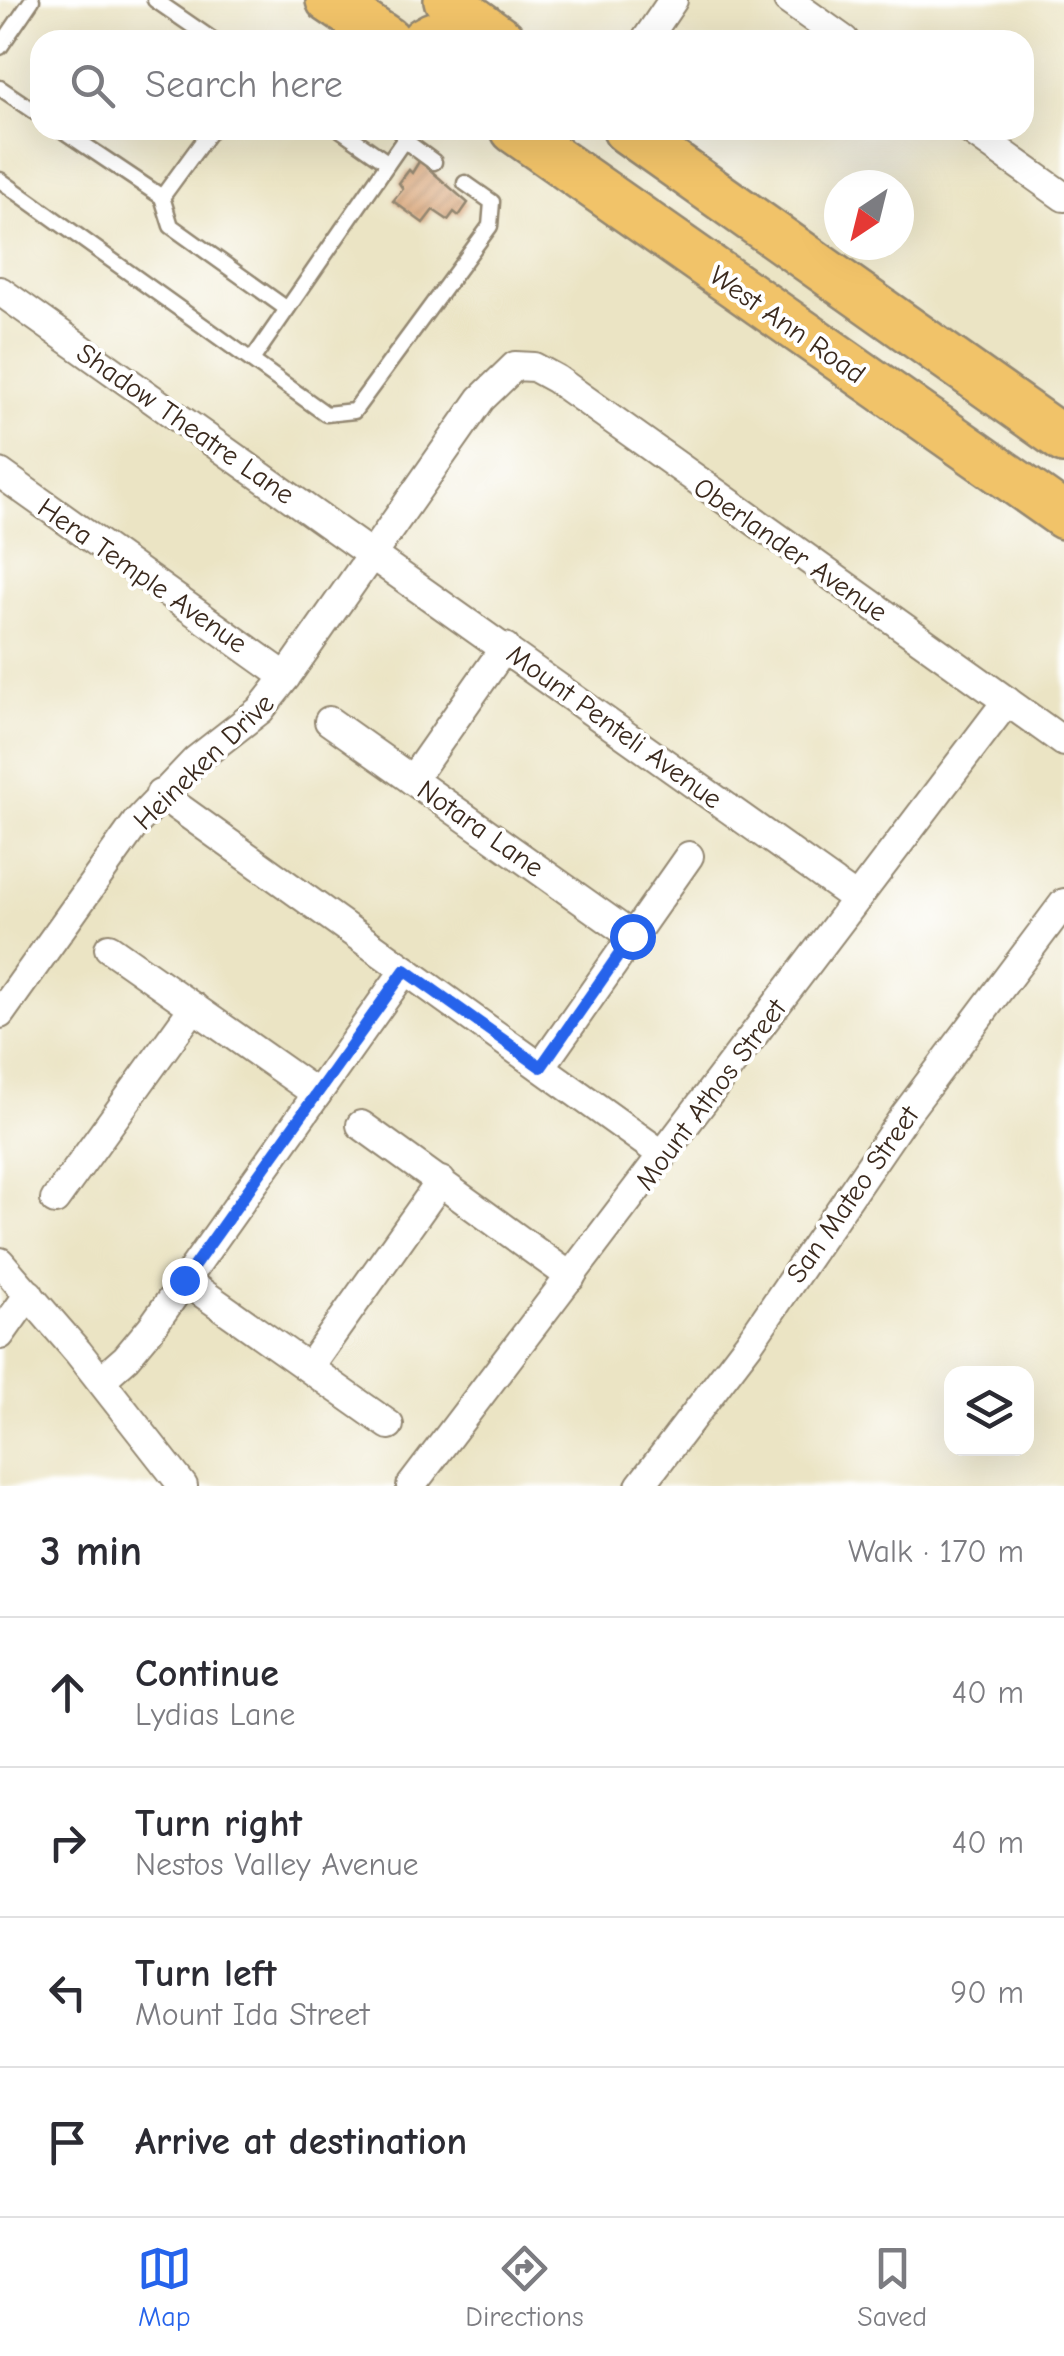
<!DOCTYPE html>
<html lang="en">
<head>
<meta charset="utf-8">
<style>
  body { margin:0; font-family:"Comic Neue",sans-serif; background:#f2f2f3; color:#2b2b33 }
  .controls { position:absolute; right:30px; bottom:30px; display:grid; overflow:hidden; border-radius:20px; box-shadow:0 10px 40px #0002 }
  .controls button { width:90px; height:90px; display:grid; place-items:center; padding:0; border:0; border-bottom:2px solid #e1e1e2; background:#fff; color:#2b2b33; font:50px sans-serif }
  .compass { position:absolute; left:824px; top:170px; width:90px; height:90px; border-radius:50%; background:#fff; box-shadow:0 10px 40px #0002; rotate:215deg }
  .stop { position:absolute; width:30px; height:30px; margin:-22px; border:8px solid #2563eb; border-radius:50%; background:#fff }
  .stop.end { background:#2563eb; border-color:#fff; box-shadow:0 2px 10px #0008 }
  .list { margin:0; padding:0; list-style:none }
  h2 { display:flex; justify-content:space-between; align-items:center; height:130px; margin:0; padding:0 40px; font-size:42px }
  h2 small { font-size:32px; font-weight:400; color:#7c7c81 }
  .list li { display:grid; grid-template-columns:65px 1fr auto; gap:30px; align-items:center; box-sizing:border-box; height:150px; padding:0 40px; border-top:2px solid #e1e1e2 }
  .list b { display:block; font-size:38px; white-space:nowrap }
  .list p { margin:0; font-size:32px; white-space:nowrap; color:#7c7c81 }
  .list em { font-size:32px; font-style:normal; color:#7c7c81 }
  .icon { flex:none; width:55px; height:55px; fill:none; stroke:currentColor; stroke-width:2; stroke-linecap:round; stroke-linejoin:round }
  .map { position:relative; flex:none; width:1064px; height:1486px; overflow:hidden }
  .search { position:absolute; background:#fff; box-shadow:0 10px 40px #0002; left:30px; right:30px; top:30px; height:110px; display:flex; align-items:center; gap:25px; box-sizing:border-box; padding:0 35px; border-radius:30px; color:#7c7c81; font-size:38px }
  .sheet { height:730px; background:#fff }
  nav { display:flex; justify-content:space-around; align-items:center; box-sizing:border-box; height:140px; border-top:2px solid #e1e1e2; background:#fff; font-size:28px; color:#7c7c81 }
  nav a { display:grid; justify-items:center; gap:5px }
  nav .on { color:#2563eb }
  .map>svg:first-child { display:block }
  .building { fill:url(#building-hatch) }
  .lines { fill:none; stroke-linecap:round; stroke-linejoin:round }
  .lane-casing { stroke:#938771; stroke-width:19 }
  .street-casing { stroke:#938771; stroke-width:32 }
  .primary-casing { stroke:#938771; stroke-width:50 }
  .lane { stroke:#fff; stroke-width:14 }
  .street { stroke:#fff; stroke-width:28 }
  .primary { stroke:#f1c369; stroke-width:45 }
  .route { stroke:#2563eb; stroke-width:12 }
  .labels { text-anchor:middle; stroke-width:8; stroke-linejoin:round; paint-order:stroke }
  .street-label { font-size:28px; fill:#3b2a1e; stroke:#fff }
</style>
</head>
<body>
<div class="map">
<svg width="1064" height="1486" viewBox="0 0 1064 1486">
  <defs>
    <pattern id="building-hatch" width="6" height="6" patternUnits="userSpaceOnUse" patternTransform="scale(2.5)"><rect width="6" height="6" fill="#d69f6e"/><path d="M-1 1l2-2M0 6l6-6M5 7l2-2" fill="none" stroke="#af825a"/></pattern>
  </defs>
  <rect width="100%" height="100%" fill="#fff"/>
  <filter id="ink" filterUnits="userSpaceOnUse"><feTurbulence type="fractalNoise" baseFrequency=".01" numOctaves="2"/><feDisplacementMap in="SourceGraphic" scale="20" xChannelSelector="R" yChannelSelector="G"/><feConvolveMatrix kernelMatrix="1 2 1 2 8 2 1 2 1" color-interpolation-filters="sRGB"/></filter>
  <filter id="wash" filterUnits="userSpaceOnUse"><feTurbulence type="fractalNoise" baseFrequency=".0048" numOctaves="4" result="noise"/><feDisplacementMap in="SourceGraphic" scale="40" xChannelSelector="R" yChannelSelector="G"/><feGaussianBlur stdDeviation="2.25" result="paint"/><feColorMatrix in="noise" values="0 0 0 0 0 0 0 0 0 0 0 0 0 0 0 0 0 1.4 0 .05"/><feComposite in="paint" operator="in"/></filter>
  <g filter="url(#wash)">
    <rect width="100%" height="100%" fill="#ebe4c4"/>
    <g id="blocks">
      <path class="building" d="M423,155L433,163L429,169L468,203L459,216L454,212L448,220L433,210L423,223L393,201L403,189L399,183L409,170L412,173Z"/>
    </g>
  </g>
  <g filter="url(#ink)">
    <use href="#blocks" fill-opacity="0" stroke="#938771" stroke-width="2.5"/>
    <g class="lines">
      <g class="lane-casing">
        <g id="lane">
          <path d="M155,0L213,40"/>
          <path d="M0,47L32,0"/>
          <path d="M0,88L40,115"/>
          <path d="M62,130L162,197"/>
          <path d="M211,130L162,197L171,226L287,309"/>
          <path d="M341,130L387,162"/>
          <path d="M0,180L326,414L354,411L490,226L492,202L465,183"/>
          <path d="M252,360L404,140L434,162"/>
        </g>
      </g>
      <g class="street-casing">
        <g id="street">
          <path d="M788,0L844,40"/>
          <path d="M646,40L673,0"/>
          <path d="M970,130L1064,197"/>
          <path d="M0,291L856,899"/>
          <path d="M0,473L286,677"/>
          <path d="M329,721L632,936"/>
          <path d="M412,780L505,647"/>
          <path d="M160,794L663,1155"/>
          <path d="M109,948L317,1094"/>
          <path d="M0,1014L136,823L196,760L260,710L286,677L481,399L515,366L534,367L556,379L1064,742"/>
          <path d="M541,1067L689,856"/>
          <path d="M361,1125L571,1277"/>
          <path d="M55,1200L194,1007"/>
          <path d="M0,1262L78,1352L183,1486"/>
          <path d="M184,1280L389,1425"/>
          <path d="M0,1335L29,1294"/>
          <path d="M309,1367L441,1181"/>
          <path d="M101,1380L126,1358L151,1328L405,970"/>
          <path d="M411,1486L1007,701"/>
          <path d="M640,1486L749,1343L905,1115L1064,903"/>
        </g>
      </g>
      <g class="primary-casing">
        <g id="primary">
          <path d="M329,0L388,40"/>
          <path d="M447,0L502,40"/>
          <path d="M424,40L433,35L447,40"/>
          <path d="M514,130L1064,516"/>
          <path d="M626,130L1064,440"/>
        </g>
      </g>
      <use href="#lane" class="lane"/>
      <use href="#street" class="street"/>
      <use href="#primary" class="primary"/>
    </g>
  </g>
  <g class="lines" filter="url(#ink)">
    <path class="route" d="M184,1280L405,970L541,1067L632,936"/>
  </g>
  <g class="labels">
    <g class="street-label">
      <text transform="translate(788 324) rotate(35)" y="10">West Ann Road</text>
      <text transform="translate(186 423) rotate(35)" y="10">Shadow Theatre Lane</text>
      <text transform="translate(791 549) rotate(35)" y="10">Oberlander Avenue</text>
      <text transform="translate(143 575) rotate(35)" y="10">Hera Temple Avenue</text>
      <text transform="translate(615 726) rotate(36)" y="10">Mount Penteli Avenue</text>
      <text transform="translate(203 761) rotate(-44)" y="10">Heineken Drive</text>
      <text transform="translate(481 828) rotate(35)" y="10">Notara Lane</text>
      <text transform="translate(710 1094) rotate(-53)" y="10">Mount Athos Street</text>
      <text transform="translate(852 1194) rotate(-55)" y="10">San Mateo Street</text>
    </g>
  </g>
</svg>
<div class="controls">
<button><svg class="icon" aria-label="layers" viewBox="0 0 24 24"><path d="M12 4l9 5-9 5-9-5zM3 14l9 5 9-5"/></svg></button>
</div>
<svg class="compass" viewBox="-18 -18 36 36"><path d="M0-13l5 13h-10z" fill="#e53935"/><path d="M0 13l5-13h-10z" fill="#7c7c81"/></svg>
<div class="stop" style="left:632px;top:936px"></div>
<div class="stop end" style="left:184px;top:1280px"></div>
<div class="search"><svg class="icon" aria-label="search" viewBox="0 0 24 24"><circle cx="10" cy="10" r="6"/><path d="M15 15l6 6"/></svg>Search here</div>
</div>
<section class="sheet">
<h2>3 min<small>Walk · 170 m</small></h2>
<ul class="list">
<li><svg class="icon" aria-label="ahead" viewBox="0 0 24 24"><path d="M12 20V5M6 11l6-6 6 6"/></svg><div><b>Continue</b><p>Lydias Lane</p></div><em>40 m</em></li>
<li><svg class="icon" aria-label="right" viewBox="0 0 24 24"><path d="M7 20v-9h11M14 6l5 5-5 5"/></svg><div><b>Turn right</b><p>Nestos Valley Avenue</p></div><em>40 m</em></li>
<li><svg class="icon" aria-label="left" viewBox="0 0 24 24"><path d="M17 20v-9H6M10 6l-5 5 5 5"/></svg><div><b>Turn left</b><p>Mount Ida Street</p></div><em>90 m</em></li>
<li><svg class="icon" aria-label="arrive" viewBox="0 0 24 24"><path d="M6 21V4h12l-3 4 3 4H6"/></svg><div><b>Arrive at destination</b></div></li>
</ul>
</section>
<nav>
<a class="on"><svg class="icon" aria-label="map" viewBox="0 0 24 24"><path d="M3 6l6-2 6 2 6-2v14l-6 2-6-2-6 2zM9 4v14M15 6v14"/></svg>Map</a>
<a><svg class="icon" aria-label="directions" viewBox="0 0 24 24"><path d="M12 3l9 9-9 9-9-9zM9 14v-3h6M13 9l2 2-2 2"/></svg>Directions</a>
<a><svg class="icon" aria-label="saved" viewBox="0 0 24 24"><path d="M7 4h10v16l-5-4-5 4z"/></svg>Saved</a>
</nav>
</body>
</html>
